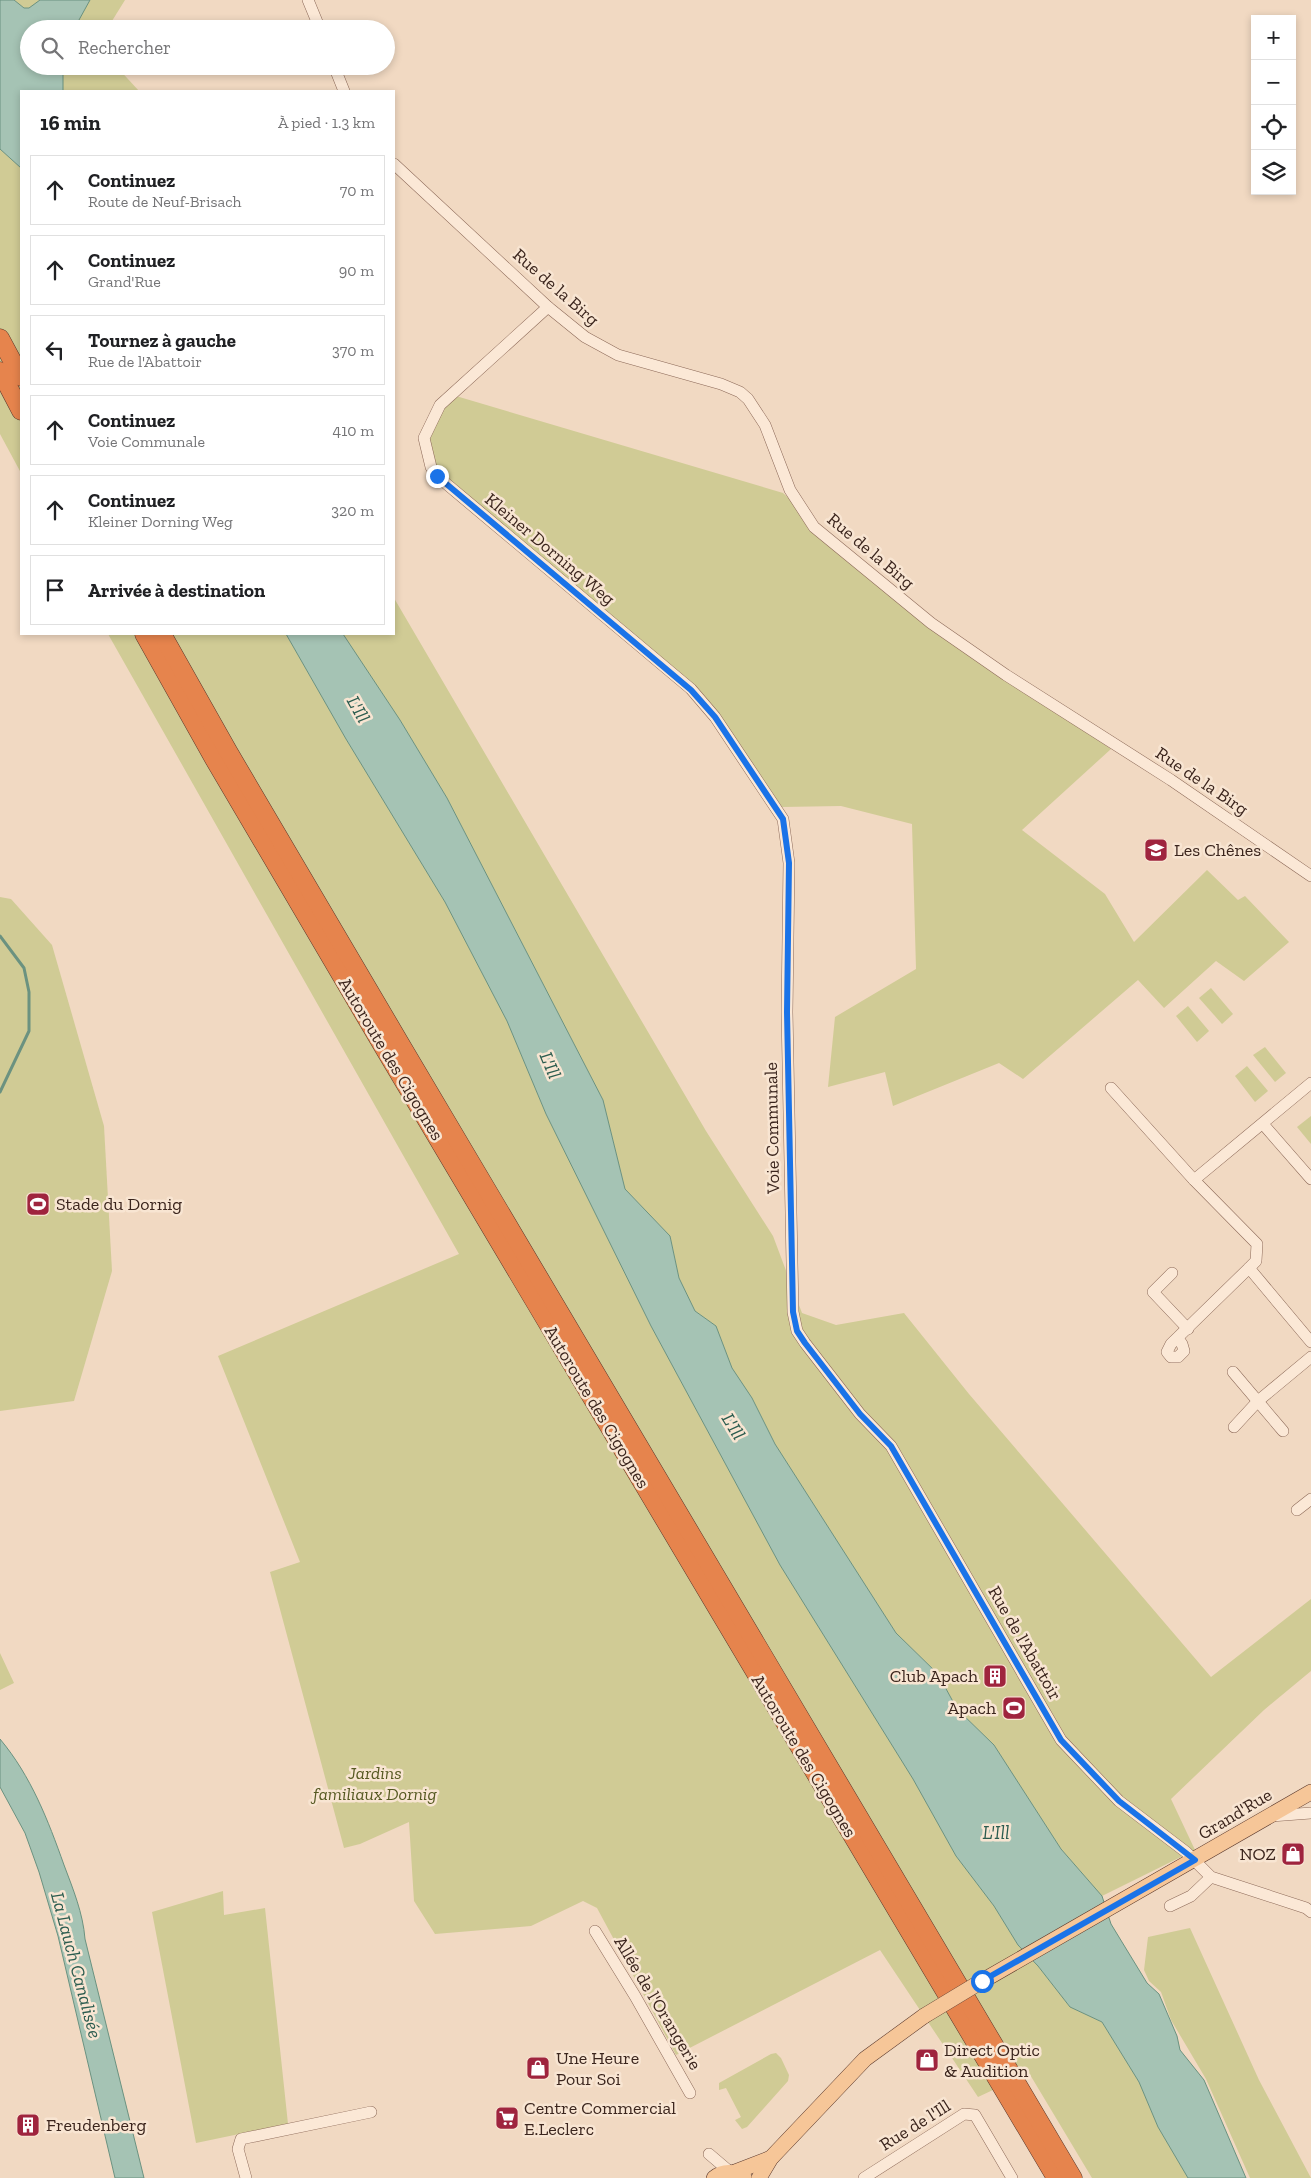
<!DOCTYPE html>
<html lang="fr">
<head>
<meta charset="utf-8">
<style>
  body { margin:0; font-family:"Zilla Slab",serif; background:#f6f6f6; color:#202124 }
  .controls { position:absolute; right:15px; top:15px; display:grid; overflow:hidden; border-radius:0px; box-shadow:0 2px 8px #0003 }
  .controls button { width:45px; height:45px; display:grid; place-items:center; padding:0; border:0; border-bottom:1px solid #e0e0e0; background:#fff; color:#202124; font:25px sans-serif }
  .stop { position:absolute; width:15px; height:15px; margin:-11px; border:4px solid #1a73e8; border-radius:50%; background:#fff }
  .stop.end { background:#1a73e8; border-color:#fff; box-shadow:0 1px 5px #0008 }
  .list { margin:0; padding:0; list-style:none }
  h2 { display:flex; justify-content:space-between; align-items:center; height:65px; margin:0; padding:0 20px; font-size:21px }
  h2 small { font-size:16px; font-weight:400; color:#757577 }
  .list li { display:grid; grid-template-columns:32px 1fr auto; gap:15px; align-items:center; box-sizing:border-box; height:70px; margin:0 10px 10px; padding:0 10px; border:1px solid #e0e0e0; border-radius:0px }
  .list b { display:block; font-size:19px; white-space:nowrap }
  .list p { margin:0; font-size:16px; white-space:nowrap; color:#757577 }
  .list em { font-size:16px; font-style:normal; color:#757577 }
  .icon { flex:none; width:28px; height:28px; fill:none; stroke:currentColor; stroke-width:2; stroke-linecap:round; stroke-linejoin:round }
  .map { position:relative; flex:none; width:1311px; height:2178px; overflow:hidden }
  .search { position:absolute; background:#fff; box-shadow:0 2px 8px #0003; left:20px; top:20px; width:375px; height:55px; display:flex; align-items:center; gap:12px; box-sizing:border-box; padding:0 18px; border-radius:28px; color:#757577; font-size:19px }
  .panel { position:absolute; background:#fff; box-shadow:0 2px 8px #0003; left:20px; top:90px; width:375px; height:545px; border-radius:0px }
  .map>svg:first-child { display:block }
  .green { fill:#d0cb95 }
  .water { fill:#a5c3b4; stroke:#6b9280 }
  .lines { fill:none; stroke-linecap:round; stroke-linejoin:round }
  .stream { stroke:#6b9280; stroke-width:3 }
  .minor-casing { stroke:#8c6958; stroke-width:12 }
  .major-casing { stroke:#5a382c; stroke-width:16 }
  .highway-casing { stroke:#5a382c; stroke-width:19 }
  .minor { stroke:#fbe8d6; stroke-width:11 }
  .major { stroke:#f6c698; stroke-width:15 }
  .highway { stroke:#e6844d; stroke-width:18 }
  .major-bridge-casing { stroke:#5a382c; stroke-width:16; stroke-linecap:butt }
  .major-bridge { stroke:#f6c698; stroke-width:15 }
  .route { stroke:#1a73e8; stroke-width:6 }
  .labels { text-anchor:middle; stroke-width:5; stroke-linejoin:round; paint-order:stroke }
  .street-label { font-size:18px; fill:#3b251d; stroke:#f8e5d2 }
  .poi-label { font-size:18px; fill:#3b251d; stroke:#f8e5d2; text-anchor:start }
  .park-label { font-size:18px; font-style:italic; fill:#565922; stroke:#f8e5d2 }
  .water-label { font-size:19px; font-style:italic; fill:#2b5c4f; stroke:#f8e5d2 }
</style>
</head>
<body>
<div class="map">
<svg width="1311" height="2178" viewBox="0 0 1311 2178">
  <rect width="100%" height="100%" fill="#f1d9c2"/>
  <g class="green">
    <path d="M14,0H125L107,29H43L29,8H24Z"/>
    <path d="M63,66H116L139,91H63Z"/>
    <path d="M0,149L21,168V473L0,434Z"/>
    <path d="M456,396L783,493L902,604L1111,749L1022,830L1105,894L1134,942L1207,870L1238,900L1245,896L1289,942L1244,981L1216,961L1164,1008L1138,980L1023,1079L999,1063L893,1106L885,1072L828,1087L835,1017L916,969L912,824L841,806L782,807L686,688L436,473L421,430Z"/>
    <path d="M394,598L706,1131L773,1236L802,1313L836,1325L904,1313L969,1394L1211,1677L1311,1599V1671L1264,1710L1171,1799L1195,1850L1102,1896L1061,1849L994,1745L957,1709L938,1674L896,1633L775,1444L752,1398L732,1368L716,1326L695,1311L679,1278L670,1236L625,1189L603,1100L447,798L400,720L343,634H394Z"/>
    <path d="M108,634H286L346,739L445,902L507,1021L546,1114L651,1326L780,1565L913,1779L956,1856L994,1906L1018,1945L1038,1966L1070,2007L1102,2022L1139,2082L1158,2127L1188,2178H1092L1029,2073L978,2097L880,1950L676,2055L597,1908L583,1901L531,1926L435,1934L414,1901L409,1822L360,1844L344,1848L270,1572L300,1562L218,1356L459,1254Z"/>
    <path d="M0,897L11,899L52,945L104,1126L112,1271L74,1401L0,1411Z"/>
    <path d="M1211,988L1233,1014L1222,1024L1199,998Z"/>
    <path d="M1188,1006L1209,1031L1197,1042L1176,1016Z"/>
    <path d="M1265,1047L1286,1073L1275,1082L1253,1055Z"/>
    <path d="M1247,1066L1268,1091L1255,1102L1235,1076Z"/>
    <path d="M1311,1116V1144L1297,1127Z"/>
    <path d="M0,1653L14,1683L0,1690Z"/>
    <path d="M223,1891L224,1915L265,1908L288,2124L196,2143L152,1912Z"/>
    <path d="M1190,1928L1259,2080L1311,2178H1250L1206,2079L1171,2020L1161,1992L1149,1981L1144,1970L1148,1937Z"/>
    <path d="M776,2053L781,2058L789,2075L788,2081L747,2127L742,2129L735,2120L741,2117L726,2088L719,2090V2083L771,2054Z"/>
  </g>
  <g class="water">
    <path d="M0,0H14L24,8H29L40,0H90L74,29H29V66H63V91H21V168L0,149Z"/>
    <path d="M286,634H343L400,720L447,798L603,1100L625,1189L670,1236L679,1278L695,1311L716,1326L732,1368L752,1398L775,1444L896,1633L938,1674L957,1709L994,1745L1061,1849L1102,1896L1111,1924L1147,1983L1159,1994L1177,2036L1180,2050L1204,2080L1246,2178H1188L1158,2127L1139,2082L1102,2022L1070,2007L1038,1966L1018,1945L994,1906L956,1856L913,1779L780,1565L651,1326L546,1114L507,1021L445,902L346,739Z"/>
    <path d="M0,1739C31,1776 48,1820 64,1865C73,1889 83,1913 85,1939L144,2178H115L58,1936L39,1872L25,1833L0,1787Z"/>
  </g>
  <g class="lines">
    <path class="stream" d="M0,936L24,968L29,992V1031L0,1092"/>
    <g class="minor-casing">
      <g id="minor">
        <path d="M308,0L320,29"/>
        <path d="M334,66L344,91"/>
        <path d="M394,164L548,307L585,337L618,355L721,384L740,392L748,399L765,425L790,490L814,527L931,623L1006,675L1171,780L1311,876"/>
        <path d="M548,307L440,405L424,438L431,467L437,476L691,689L715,717L783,819L789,863L787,1012L793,1312L797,1331L805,1343L860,1414L891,1446L1061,1740L1119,1801L1186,1852L1211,1877L1306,1908L1311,1912"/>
        <path d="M1111,1088L1194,1180L1257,1244L1256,1261L1249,1268L1311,1342"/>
        <path d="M1263,1124L1311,1179"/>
        <path d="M1194,1180L1311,1083"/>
        <path d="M1172,1273L1153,1292L1188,1329"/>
        <path d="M1178,1338L1182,1344L1184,1351L1178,1357H1171L1167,1352L1171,1344L1249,1268"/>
        <path d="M1233,1372L1283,1431"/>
        <path d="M1234,1427L1258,1401L1311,1357"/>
        <path d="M1297,1510L1311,1499"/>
        <path d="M1271,1816L1311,1813"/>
        <path d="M1170,1906L1191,1896L1211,1877"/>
        <path d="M595,1931L635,1996L690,2093"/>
        <path d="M709,2154L729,2171"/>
        <path d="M246,2178L238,2149L241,2139L371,2112"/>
        <path d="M864,2178L964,2114L975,2115L1012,2178"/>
      </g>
    </g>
    <g class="major-casing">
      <g id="major">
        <path d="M977,1984L1311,1792"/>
        <path d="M735,2172L771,2158"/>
        <path d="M714,2178C724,2170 733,2171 744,2177"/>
        <path d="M759,2178L771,2158L865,2059L924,2016"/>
      </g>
    </g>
    <g class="highway-casing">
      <g id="highway">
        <path d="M0,338L21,377"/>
        <path d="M0,371L21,411"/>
        <path d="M144,634L214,759L385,1050L1056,2178"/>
        <path d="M162,634L228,751L400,1043L1073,2178"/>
      </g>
    </g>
    <use href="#minor" class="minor"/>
    <use href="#major" class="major"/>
    <use href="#highway" class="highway"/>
    <g class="major-bridge-casing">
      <path id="major-bridge" d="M924,2016L977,1984"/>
    </g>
    <use href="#major-bridge" class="major-bridge"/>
  </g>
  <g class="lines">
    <path class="route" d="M437,476L691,690L715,717L783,819L789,863L787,1012L793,1312L797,1331L805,1343L860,1414L891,1446L1061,1740L1119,1801L1195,1860L982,1981"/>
  </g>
  <defs>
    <g id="school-square" transform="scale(1.25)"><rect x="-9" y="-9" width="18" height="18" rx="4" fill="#9f243e" stroke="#f8e5d2"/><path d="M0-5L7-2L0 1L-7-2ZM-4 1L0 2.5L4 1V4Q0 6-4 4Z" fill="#fff"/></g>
    <g id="stadium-square" transform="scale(1.25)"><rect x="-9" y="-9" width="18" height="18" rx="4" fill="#9f243e" stroke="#f8e5d2"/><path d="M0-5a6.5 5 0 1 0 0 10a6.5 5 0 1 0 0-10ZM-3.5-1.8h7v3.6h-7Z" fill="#fff"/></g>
    <g id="building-square" transform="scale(1.25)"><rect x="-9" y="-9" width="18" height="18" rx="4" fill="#9f243e" stroke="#f8e5d2"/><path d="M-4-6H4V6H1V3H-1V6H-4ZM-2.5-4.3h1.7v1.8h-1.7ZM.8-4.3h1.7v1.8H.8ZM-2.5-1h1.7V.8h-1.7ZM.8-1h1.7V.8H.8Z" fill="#fff"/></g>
    <g id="shop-square" transform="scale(1.25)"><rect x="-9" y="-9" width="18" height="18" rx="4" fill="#9f243e" stroke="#f8e5d2"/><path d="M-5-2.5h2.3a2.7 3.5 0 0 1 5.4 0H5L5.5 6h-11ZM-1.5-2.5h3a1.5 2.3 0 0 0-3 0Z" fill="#fff"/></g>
    <g id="supermarket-square" transform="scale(1.25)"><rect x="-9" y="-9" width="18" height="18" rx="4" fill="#9f243e" stroke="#f8e5d2"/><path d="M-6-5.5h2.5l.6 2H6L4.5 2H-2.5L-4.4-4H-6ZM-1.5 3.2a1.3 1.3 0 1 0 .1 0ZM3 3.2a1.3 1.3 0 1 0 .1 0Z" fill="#fff"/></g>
  </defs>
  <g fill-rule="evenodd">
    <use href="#school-square" x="1156" y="850"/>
    <use href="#stadium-square" x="38" y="1204"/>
    <use href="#building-square" x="995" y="1676"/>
    <use href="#stadium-square" x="1014" y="1708"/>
    <use href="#shop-square" x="1293" y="1854"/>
    <use href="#shop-square" x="927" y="2060"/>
    <use href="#shop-square" x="538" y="2068"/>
    <use href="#supermarket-square" x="507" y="2118"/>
    <use href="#building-square" x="28" y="2125"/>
  </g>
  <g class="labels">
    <g class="street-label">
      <text transform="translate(556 287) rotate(41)" y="6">Rue de la Birg</text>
      <text transform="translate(550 549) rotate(40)" y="6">Kleiner Dorning Weg</text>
      <text transform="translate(871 551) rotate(40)" y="6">Rue de la Birg</text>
      <text transform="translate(1202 781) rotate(34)" y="6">Rue de la Birg</text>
      <text transform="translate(391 1059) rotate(59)" y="6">Autoroute des Cigognes</text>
      <text transform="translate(772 1128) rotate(-91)" y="6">Voie Communale</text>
      <text transform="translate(597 1407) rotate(59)" y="6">Autoroute des Cigognes</text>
      <text transform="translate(1025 1643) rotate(60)" y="6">Rue de l'Abattoir</text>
      <text transform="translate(804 1756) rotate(59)" y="6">Autoroute des Cigognes</text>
      <text transform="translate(1235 1814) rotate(-31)" y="6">Grand'Rue</text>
      <text transform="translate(658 2003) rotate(59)" y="6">Allée de l'Orangerie</text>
      <text transform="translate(915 2125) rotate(-32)" y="6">Rue de l'Ill</text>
    </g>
    <g class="poi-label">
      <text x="1174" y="856">Les Chênes</text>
      <text x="56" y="1210">Stade du Dornig</text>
      <text x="978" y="1682" text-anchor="end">Club Apach</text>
      <text x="996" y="1714" text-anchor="end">Apach</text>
      <text x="1276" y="1860" text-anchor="end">NOZ</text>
      <text x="944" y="2056">Direct Optic<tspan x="944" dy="21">&amp; Audition</tspan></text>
      <text x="556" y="2064">Une Heure<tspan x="556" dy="21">Pour Soi</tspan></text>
      <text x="524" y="2114">Centre Commercial<tspan x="524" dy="21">E.Leclerc</tspan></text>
      <text x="46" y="2131">Freudenberg</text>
    </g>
    <g class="park-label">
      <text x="375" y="1779">Jardins<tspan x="375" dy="21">familiaux Dornig</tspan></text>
    </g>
    <g class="water-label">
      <text transform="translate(359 709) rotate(61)" y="7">L'Ill</text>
      <text transform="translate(551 1065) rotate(67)" y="7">L'Ill</text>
      <text transform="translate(734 1426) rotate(59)" y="7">L'Ill</text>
      <text x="996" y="1839">L'Ill</text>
      <text transform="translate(77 1965) rotate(75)" y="7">La Lauch Canalisée</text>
    </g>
  </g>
</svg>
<div class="controls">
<button>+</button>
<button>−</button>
<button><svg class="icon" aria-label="locate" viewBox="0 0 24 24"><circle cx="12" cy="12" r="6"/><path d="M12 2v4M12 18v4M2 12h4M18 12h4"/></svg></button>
<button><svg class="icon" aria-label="layers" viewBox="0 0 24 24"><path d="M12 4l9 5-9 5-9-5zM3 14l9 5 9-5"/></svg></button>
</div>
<div class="stop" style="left:982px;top:1981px"></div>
<div class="stop end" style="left:437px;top:476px"></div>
<div class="search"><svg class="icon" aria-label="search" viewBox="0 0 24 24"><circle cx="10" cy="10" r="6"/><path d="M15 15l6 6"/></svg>Rechercher</div>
<section class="panel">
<h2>16 min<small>À pied · 1.3 km</small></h2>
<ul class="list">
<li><svg class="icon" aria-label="ahead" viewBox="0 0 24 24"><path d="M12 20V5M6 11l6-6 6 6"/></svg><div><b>Continuez</b><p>Route de Neuf-Brisach</p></div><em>70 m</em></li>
<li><svg class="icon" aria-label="ahead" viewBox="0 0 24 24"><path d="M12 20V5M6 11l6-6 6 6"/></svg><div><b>Continuez</b><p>Grand'Rue</p></div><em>90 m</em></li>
<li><svg class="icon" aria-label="left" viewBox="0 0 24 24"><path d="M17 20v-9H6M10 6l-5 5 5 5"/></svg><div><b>Tournez à gauche</b><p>Rue de l'Abattoir</p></div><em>370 m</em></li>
<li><svg class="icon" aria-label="ahead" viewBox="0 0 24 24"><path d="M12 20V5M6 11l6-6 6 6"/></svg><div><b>Continuez</b><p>Voie Communale</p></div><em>410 m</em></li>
<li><svg class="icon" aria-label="ahead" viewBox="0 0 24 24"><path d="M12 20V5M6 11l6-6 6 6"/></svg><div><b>Continuez</b><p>Kleiner Dorning Weg</p></div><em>320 m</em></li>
<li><svg class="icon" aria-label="arrive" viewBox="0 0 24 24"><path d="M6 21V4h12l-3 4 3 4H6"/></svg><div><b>Arrivée à destination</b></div></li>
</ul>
</section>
</div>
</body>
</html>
